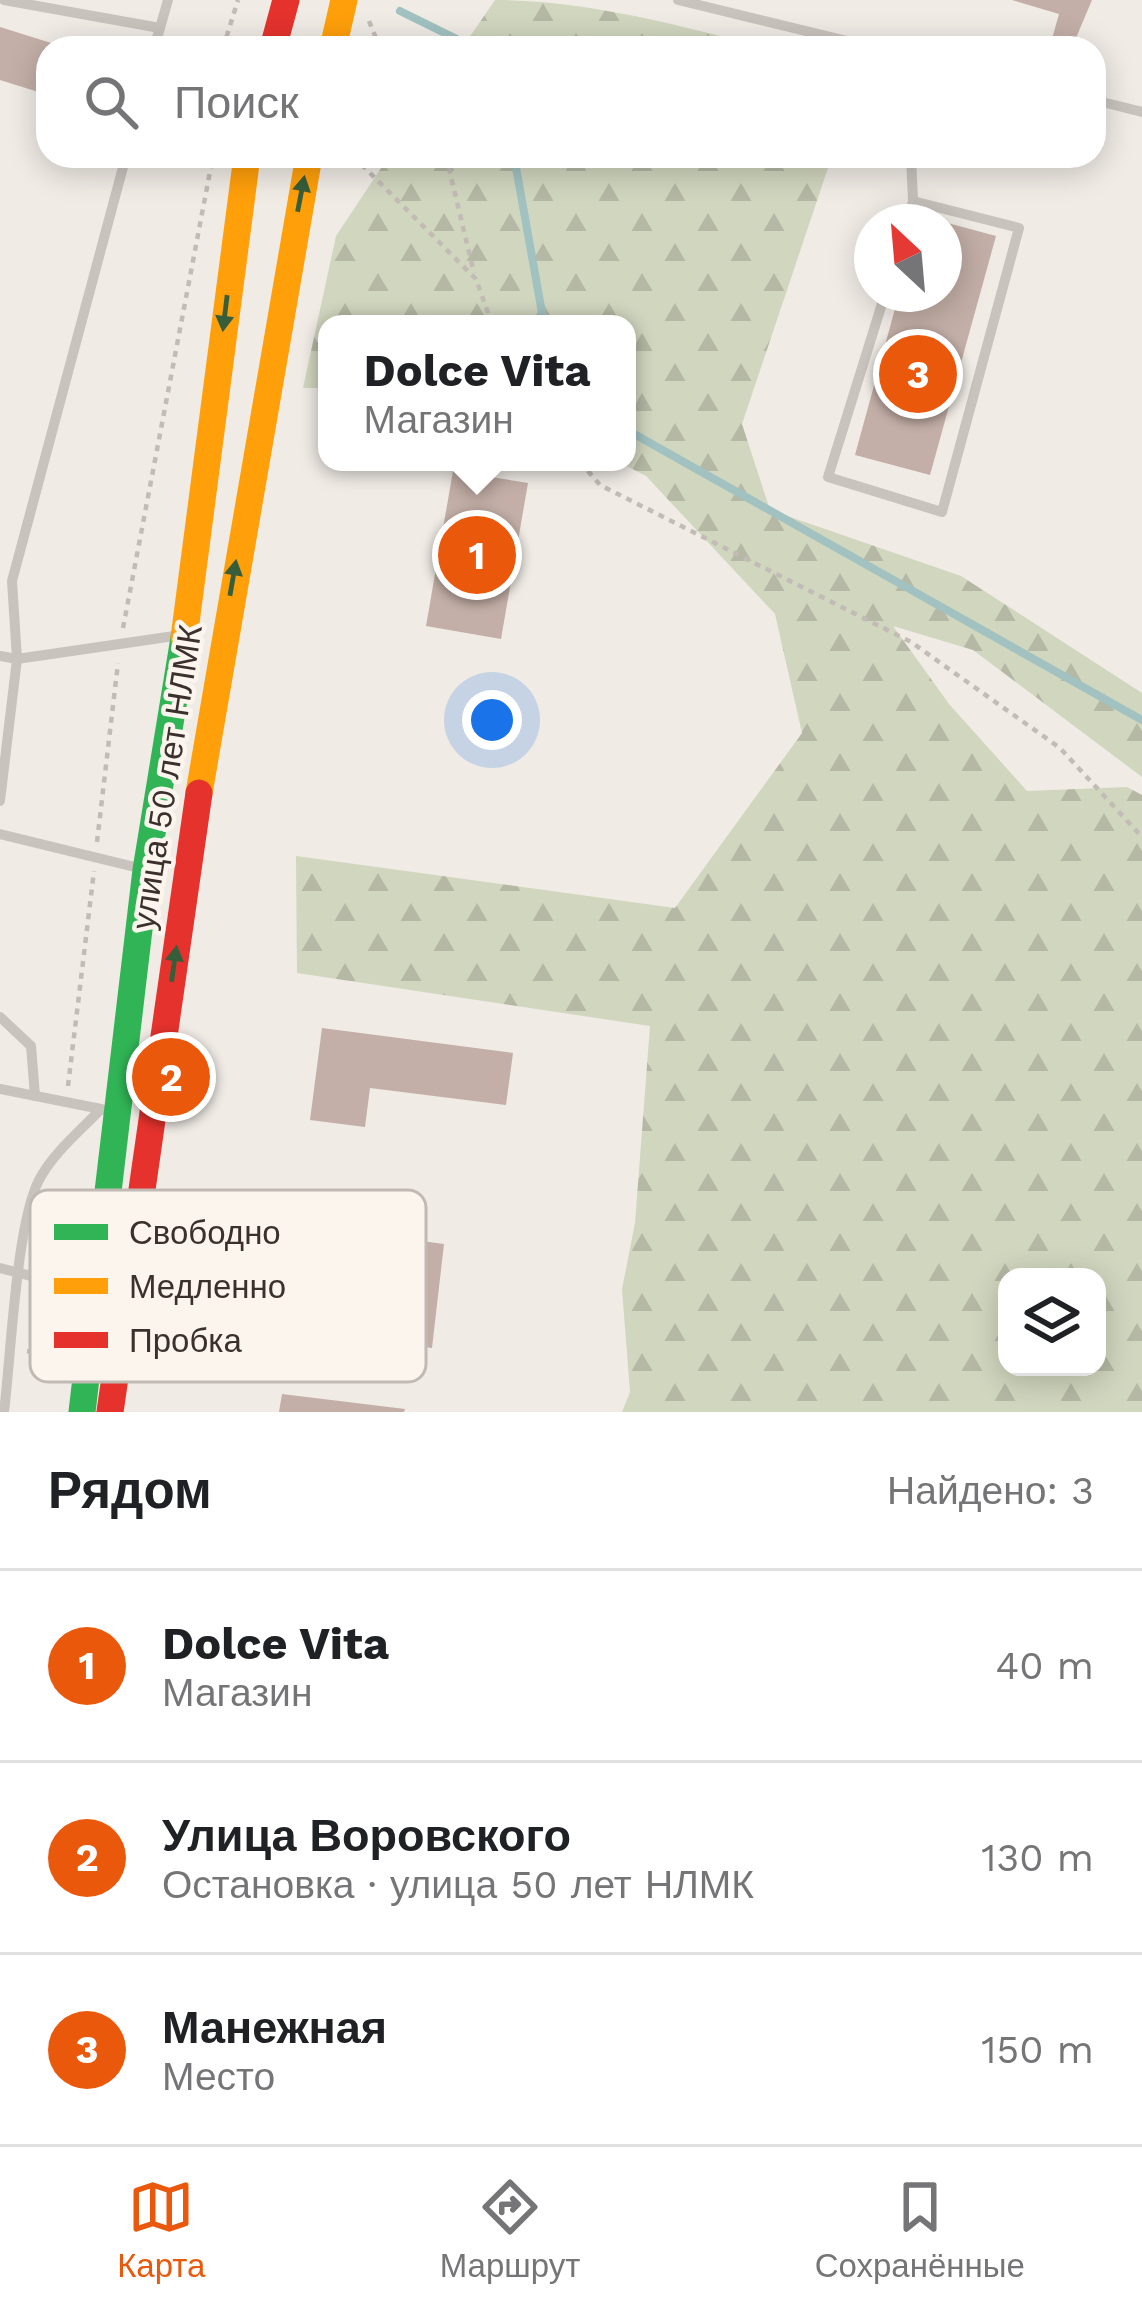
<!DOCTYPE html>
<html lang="ru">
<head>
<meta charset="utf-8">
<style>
  body { margin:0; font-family:"Work Sans",sans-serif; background:#f2f2f2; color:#202124 }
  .controls { position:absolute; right:36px; bottom:36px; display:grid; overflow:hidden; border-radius:24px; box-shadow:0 6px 30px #0003 }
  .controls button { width:108px; height:108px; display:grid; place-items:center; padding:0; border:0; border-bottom:3px solid #e0e0e0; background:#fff; color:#202124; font:60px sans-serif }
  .compass { position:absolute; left:854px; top:204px; width:108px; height:108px; border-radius:50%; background:#fff; box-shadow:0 6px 30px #0003; rotate:334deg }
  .you { position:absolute; left:492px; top:720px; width:42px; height:42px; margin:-30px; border:9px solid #fff; border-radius:50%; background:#1a73e8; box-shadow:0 0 0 18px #1a73e833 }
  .badge { display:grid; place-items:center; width:78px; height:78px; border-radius:50%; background:#ea580c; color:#fff; font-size:39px; font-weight:700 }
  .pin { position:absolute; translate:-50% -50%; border:6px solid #fff; box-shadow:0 3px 12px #0006 }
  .popup { position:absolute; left:318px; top:315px; width:318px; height:156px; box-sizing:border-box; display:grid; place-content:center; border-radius:24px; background:#fff; filter:drop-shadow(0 3px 9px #0005); font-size:39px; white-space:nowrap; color:#757577 }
  .popup b { font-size:45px; color:#202124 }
  .popup::after { content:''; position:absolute; left:50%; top:100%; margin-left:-24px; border:24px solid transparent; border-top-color:#fff }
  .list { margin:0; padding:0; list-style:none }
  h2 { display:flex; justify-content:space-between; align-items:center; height:156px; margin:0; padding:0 48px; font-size:51px }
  h2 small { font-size:39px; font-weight:400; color:#757577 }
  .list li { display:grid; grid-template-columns:78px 1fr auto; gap:36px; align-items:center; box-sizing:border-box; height:192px; padding:0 48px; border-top:3px solid #e0e0e0 }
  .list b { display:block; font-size:45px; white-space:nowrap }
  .list p { margin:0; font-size:39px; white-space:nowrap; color:#757577 }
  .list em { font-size:39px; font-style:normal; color:#757577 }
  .icon { flex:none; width:66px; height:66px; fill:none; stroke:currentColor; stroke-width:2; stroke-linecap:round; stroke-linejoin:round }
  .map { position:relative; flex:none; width:1142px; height:1412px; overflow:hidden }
  .search { position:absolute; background:#fff; box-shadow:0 6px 30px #0003; left:36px; right:36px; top:36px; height:132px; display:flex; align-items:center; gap:30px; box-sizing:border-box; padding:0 42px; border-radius:36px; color:#757577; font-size:45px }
  .sheet { height:732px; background:#fff }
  nav { display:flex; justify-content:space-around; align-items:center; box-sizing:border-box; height:168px; border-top:3px solid #e0e0e0; background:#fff; font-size:33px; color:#757577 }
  nav a { display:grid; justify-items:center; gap:6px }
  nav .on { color:#ea580c }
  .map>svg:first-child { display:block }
  .forest { fill:url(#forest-firs); fill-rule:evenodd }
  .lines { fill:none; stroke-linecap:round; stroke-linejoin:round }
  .stream { stroke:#a1c2c1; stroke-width:8 }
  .building { fill:#c3afa7 }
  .path { stroke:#c2bbb6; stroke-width:4.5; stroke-dasharray:6 6; stroke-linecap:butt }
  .lane { stroke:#c9c3be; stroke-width:10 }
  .fast { stroke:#30b455; stroke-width:27 }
  .slow { stroke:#ff9f0a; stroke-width:27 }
  .jam { stroke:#e5322d; stroke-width:27 }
  .oneway { fill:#375e3a }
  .labels { text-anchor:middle; stroke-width:9; stroke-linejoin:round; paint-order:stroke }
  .street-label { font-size:33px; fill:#3b302b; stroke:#fbf5ee }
  .key { fill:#fbf5ee; stroke:#c1bab4; stroke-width:3 }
  .key-label { font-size:33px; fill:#3b302b }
</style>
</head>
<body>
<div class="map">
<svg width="1142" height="1412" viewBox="0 0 1142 1412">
  <defs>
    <pattern id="forest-firs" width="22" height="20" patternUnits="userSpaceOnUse" patternTransform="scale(3)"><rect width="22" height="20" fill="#d1d6bf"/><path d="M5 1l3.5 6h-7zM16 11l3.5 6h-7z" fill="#b4b8a4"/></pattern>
  </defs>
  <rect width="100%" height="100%" fill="#f0ebe5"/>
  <g class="forest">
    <path d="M495,0C585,0 679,25 766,48H462Z"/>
    <path d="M389,156H832L742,424L770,510L961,576L1142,693V777L973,650L893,626L949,704L1027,791L1127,787L1142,795V1412H622L630,1392L622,1289L635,1223L650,1026L297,973L296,856L675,908L802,733L775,614L646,476L619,462H627V324H327V388H303L336,236ZM1007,1277H1097V1367H1007Z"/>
  </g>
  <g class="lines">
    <g class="stream">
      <path d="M400,11L475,48"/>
      <path d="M514,156L544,324"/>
      <path d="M627,430L1142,720"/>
    </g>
  </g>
  <g class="building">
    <path d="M1012,0H1092L1073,45L1052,39L1059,14Z"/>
    <path d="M0,27L64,47L48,48V95L0,80Z"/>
    <path d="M944,222L996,236L930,475L855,455L899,294H944Z"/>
    <path d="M453,471L528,483L501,639L426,626Z"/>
    <path d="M322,1028L513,1053L506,1105L370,1088L365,1127L310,1120Z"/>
    <path d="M302,1225L444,1244L432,1348L289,1329Z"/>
    <path d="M282,1394L405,1409L404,1412H279Z"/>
  </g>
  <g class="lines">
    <g class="path">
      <path d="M369,21L380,48"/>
      <path d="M223,48L238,0"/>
      <path d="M353,156L476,279L492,324"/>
      <path d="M446,156L474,273"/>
      <path d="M580,462L600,485L911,642L1060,748L1142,837"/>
      <path d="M123,628L213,156"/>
      <path d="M97,842L118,663"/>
      <path d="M68,1086L94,871"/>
      <path d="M45,1265L50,1204"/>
      <path d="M27,1351L34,1352L42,1294"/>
    </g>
    <g class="lane">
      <path d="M4,0L160,28L168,0"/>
      <path d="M678,0L876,48"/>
      <path d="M154,48L160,28"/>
      <path d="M1094,100L1142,112"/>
      <path d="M907,222L913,201L911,156"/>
      <path d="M885,294L828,477L942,512L1019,228L913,201"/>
      <path d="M0,656L17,659L181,635"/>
      <path d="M0,801L17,659L12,581L126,156"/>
      <path d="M0,834L143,869"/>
      <path d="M0,1017L31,1046L35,1096"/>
      <path d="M0,1089L101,1109"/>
      <path d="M0,1268L94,1292"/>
      <path d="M121,1354L243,1364"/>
      <path d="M4,1412C11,1356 16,1225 39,1180C53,1153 80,1131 101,1109L113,1114"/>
    </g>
    <path class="fast" d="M82,1412L146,870L184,638"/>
    <g class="slow">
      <path d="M333,48L344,0"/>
      <path d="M184,638L247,156"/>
      <path d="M199,793L309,156"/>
    </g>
    <g class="jam">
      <path d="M273,48L286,0"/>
      <path d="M110,1412L199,793"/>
    </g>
  </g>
  <defs><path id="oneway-solid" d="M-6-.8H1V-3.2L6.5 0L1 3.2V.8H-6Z" transform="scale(3)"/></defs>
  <g class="oneway">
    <use href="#oneway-solid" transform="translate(301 194) rotate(-79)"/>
    <use href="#oneway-solid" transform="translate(225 313) rotate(97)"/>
    <use href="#oneway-solid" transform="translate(233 578) rotate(-80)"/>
    <use href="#oneway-solid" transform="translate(174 964) rotate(-82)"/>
  </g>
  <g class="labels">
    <g class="street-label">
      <text transform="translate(166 777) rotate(-81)" y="12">улица 50 лет НЛМК</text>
    </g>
  </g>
  <rect x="30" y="1190" width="396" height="192" rx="18" class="key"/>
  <rect x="54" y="1224" width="54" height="16" fill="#30b455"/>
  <rect x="54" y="1278" width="54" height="16" fill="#ff9f0a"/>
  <rect x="54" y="1332" width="54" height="16" fill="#e5322d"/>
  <g class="key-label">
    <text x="129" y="1244">Свободно</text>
    <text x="129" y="1298">Медленно</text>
    <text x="129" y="1352">Пробка</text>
  </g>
</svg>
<div class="controls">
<button><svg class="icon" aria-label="layers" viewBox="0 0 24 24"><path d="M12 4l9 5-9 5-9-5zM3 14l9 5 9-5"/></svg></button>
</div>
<svg class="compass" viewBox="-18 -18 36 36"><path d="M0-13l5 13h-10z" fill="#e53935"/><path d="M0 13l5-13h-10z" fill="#757577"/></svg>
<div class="you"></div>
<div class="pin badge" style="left:477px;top:555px">1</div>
<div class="popup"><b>Dolce Vita</b>Магазин</div>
<div class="pin badge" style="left:171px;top:1077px">2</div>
<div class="pin badge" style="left:918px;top:374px">3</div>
<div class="search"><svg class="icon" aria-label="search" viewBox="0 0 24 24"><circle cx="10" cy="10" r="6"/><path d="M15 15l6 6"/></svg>Поиск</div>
</div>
<section class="sheet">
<h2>Рядом<small>Найдено: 3</small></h2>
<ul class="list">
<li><span class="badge">1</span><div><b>Dolce Vita</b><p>Магазин</p></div><em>40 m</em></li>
<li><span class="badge">2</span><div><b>Улица Воровского</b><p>Остановка · улица 50 лет НЛМК</p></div><em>130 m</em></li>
<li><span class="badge">3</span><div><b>Манежная</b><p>Место</p></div><em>150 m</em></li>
</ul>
</section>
<nav>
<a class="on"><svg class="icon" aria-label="map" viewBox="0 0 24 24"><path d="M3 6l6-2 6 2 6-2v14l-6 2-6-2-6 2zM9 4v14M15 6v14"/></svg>Карта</a>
<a><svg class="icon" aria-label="directions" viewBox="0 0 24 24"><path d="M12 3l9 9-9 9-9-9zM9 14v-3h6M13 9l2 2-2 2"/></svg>Маршрут</a>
<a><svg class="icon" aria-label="saved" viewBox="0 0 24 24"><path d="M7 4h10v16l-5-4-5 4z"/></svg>Сохранённые</a>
</nav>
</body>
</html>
